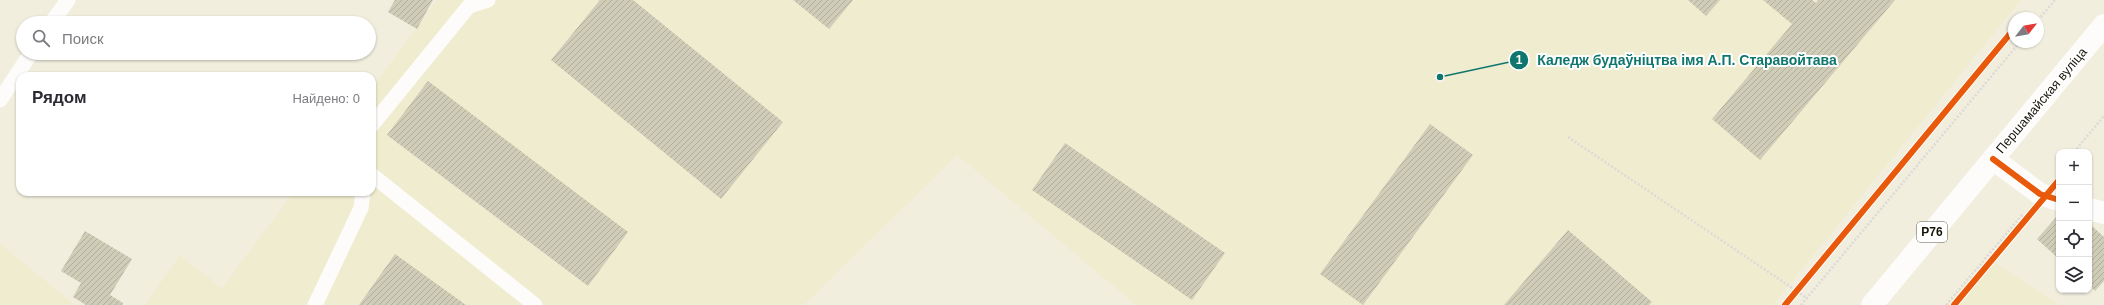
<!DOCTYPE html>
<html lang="ru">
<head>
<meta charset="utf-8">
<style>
  body { margin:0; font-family:Helvetica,sans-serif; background:#f2f2f3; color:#2b2b33 }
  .controls { position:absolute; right:12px; bottom:12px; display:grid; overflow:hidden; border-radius:8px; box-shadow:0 1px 3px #0004 }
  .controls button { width:36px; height:36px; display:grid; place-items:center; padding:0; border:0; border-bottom:1px solid #e1e1e2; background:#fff; color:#2b2b33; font:20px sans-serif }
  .compass { position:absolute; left:2008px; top:12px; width:36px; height:36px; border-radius:50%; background:#fff; box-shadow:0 1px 3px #0004; rotate:59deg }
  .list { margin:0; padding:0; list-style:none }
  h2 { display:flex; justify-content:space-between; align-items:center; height:52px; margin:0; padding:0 16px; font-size:17px }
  h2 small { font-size:13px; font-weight:400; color:#7c7c81 }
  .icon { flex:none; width:22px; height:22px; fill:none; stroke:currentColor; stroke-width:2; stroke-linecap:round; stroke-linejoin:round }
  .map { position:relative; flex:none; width:2104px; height:305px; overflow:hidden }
  .search { position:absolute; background:#fff; box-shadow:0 1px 3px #0004; left:16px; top:16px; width:360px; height:44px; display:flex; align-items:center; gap:10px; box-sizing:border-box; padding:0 14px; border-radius:22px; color:#7c7c81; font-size:15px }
  .panel { position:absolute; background:#fff; box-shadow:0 1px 3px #0004; left:16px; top:72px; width:360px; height:124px; border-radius:12px }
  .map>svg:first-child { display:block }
  .built { fill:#f0eccf }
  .building { fill:url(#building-hatch) }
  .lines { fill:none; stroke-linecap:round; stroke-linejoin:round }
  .path { stroke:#dcdad6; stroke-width:2.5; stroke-dasharray:2 2; stroke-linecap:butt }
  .lane { stroke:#fdfcfa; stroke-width:15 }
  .street { stroke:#fdfcfa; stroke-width:22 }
  .primary { stroke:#fdfcfa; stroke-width:22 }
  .cycleway-casing { stroke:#fff; stroke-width:8 }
  .cycleway { stroke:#e8590c; stroke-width:6 }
  .labels { text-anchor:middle; stroke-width:4; stroke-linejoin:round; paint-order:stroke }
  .shield { fill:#fff; stroke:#5c5a53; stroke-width:1 }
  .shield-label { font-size:12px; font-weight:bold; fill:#161409 }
  .street-label { font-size:13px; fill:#161409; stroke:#fff }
  .leader { fill:none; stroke:#0f766e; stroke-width:1.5 }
  .callout-dot { fill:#0f766e; stroke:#fff; stroke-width:1.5 }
  .mark-label { font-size:12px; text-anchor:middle; font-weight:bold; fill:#fff }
  .callout-label { font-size:14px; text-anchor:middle; font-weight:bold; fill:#0f766e; stroke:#fff; stroke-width:4; stroke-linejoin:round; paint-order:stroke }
</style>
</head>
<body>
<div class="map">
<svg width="2104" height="305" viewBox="0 0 2104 305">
  <defs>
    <pattern id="building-hatch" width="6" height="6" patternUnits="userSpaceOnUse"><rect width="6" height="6" fill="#cfccb8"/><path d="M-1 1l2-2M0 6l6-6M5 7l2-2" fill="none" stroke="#b1ae9d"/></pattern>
  </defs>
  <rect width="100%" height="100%" fill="#f1eede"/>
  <g class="built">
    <path d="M437,0H2021L1773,305H1136L957,155L804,305H145L180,255L222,288L294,192H372V88Z"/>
    <path d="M0,244L75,305H0Z"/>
    <path d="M1988,258L2060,305H1947Z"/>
  </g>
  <g class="building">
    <path d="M395,0H433L417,29L388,12Z"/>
    <path d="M600,0H633L783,122L721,199L551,60Z"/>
    <path d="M793,0H853L829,29Z"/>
    <path d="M1688,0H1720L1706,16Z"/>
    <path d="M1763,0H1812L1816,3L1818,0H1895L1760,160L1712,119L1792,24Z"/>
    <path d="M428,81L628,232L588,286L387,135Z"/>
    <path d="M1430,124L1473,155L1363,305L1320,274Z"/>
    <path d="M1065,143L1225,253L1192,300L1032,190Z"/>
    <path d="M2059,214V259L2037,239Z"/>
    <path d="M2092,226L2104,237V281L2095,291L2089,285V229Z"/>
    <path d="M1568,230L1652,302L1649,305H1504Z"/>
    <path d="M85,231L132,259L110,295L123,303L122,305H86L73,297L81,283L61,271Z"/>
    <path d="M395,254L466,305H359Z"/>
  </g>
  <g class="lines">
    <g class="path">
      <path d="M2038,20L2055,0"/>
      <path d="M1568,137L1807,298"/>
      <path d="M2074,152L2104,116"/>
      <path d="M1801,305L2020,42"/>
      <path d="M1946,305L2023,214"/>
    </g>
    <g class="lane">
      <path d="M51,23L68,0"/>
      <path d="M0,100L31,53"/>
      <path d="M372,125L469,6L488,0"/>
      <path d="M372,175L535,305"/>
      <path d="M315,305L361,208L363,192"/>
    </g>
    <g class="street">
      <path d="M1993,159L2040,194L2059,200"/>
      <path d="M2089,209L2104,213"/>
    </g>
    <path class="primary" d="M1872,305L2104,25"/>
    <g class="cycleway-casing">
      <g id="cycleway">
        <path d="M1993,159L2040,194L2059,200"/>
        <path d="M1785,305L2014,29"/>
        <path d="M1954,305L2059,180"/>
      </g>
    </g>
    <use href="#cycleway" class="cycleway"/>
  </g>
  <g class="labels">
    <rect class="shield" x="1917" y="222" width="30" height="20" rx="3"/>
    <g class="shield-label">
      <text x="1932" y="236">Р76</text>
    </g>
    <g class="street-label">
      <text transform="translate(2041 100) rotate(-50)" y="5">Першамайская вуліца</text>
    </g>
  </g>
  <path class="leader" d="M1440 77L1519 60"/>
  <g class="callout-dot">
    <circle cx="1440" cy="77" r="4"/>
    <circle cx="1519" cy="60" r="10"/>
  </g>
  <g class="mark-label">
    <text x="1519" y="64">1</text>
  </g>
  <g class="callout-label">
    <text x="1687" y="65">Каледж будаўніцтва імя А.П. Старавойтава</text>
  </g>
</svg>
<div class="controls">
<button>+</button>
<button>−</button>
<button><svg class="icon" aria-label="locate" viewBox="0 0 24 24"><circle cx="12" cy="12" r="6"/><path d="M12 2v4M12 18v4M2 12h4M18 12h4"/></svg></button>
<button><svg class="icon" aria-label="layers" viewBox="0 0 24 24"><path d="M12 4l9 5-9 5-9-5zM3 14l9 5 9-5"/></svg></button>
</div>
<svg class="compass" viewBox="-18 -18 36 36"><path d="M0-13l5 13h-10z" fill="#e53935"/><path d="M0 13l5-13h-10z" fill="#7c7c81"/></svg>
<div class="search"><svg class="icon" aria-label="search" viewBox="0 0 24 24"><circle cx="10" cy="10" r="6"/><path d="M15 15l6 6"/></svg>Поиск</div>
<section class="panel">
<h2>Рядом<small>Найдено: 0</small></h2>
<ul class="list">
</ul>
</section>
</div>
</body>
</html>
